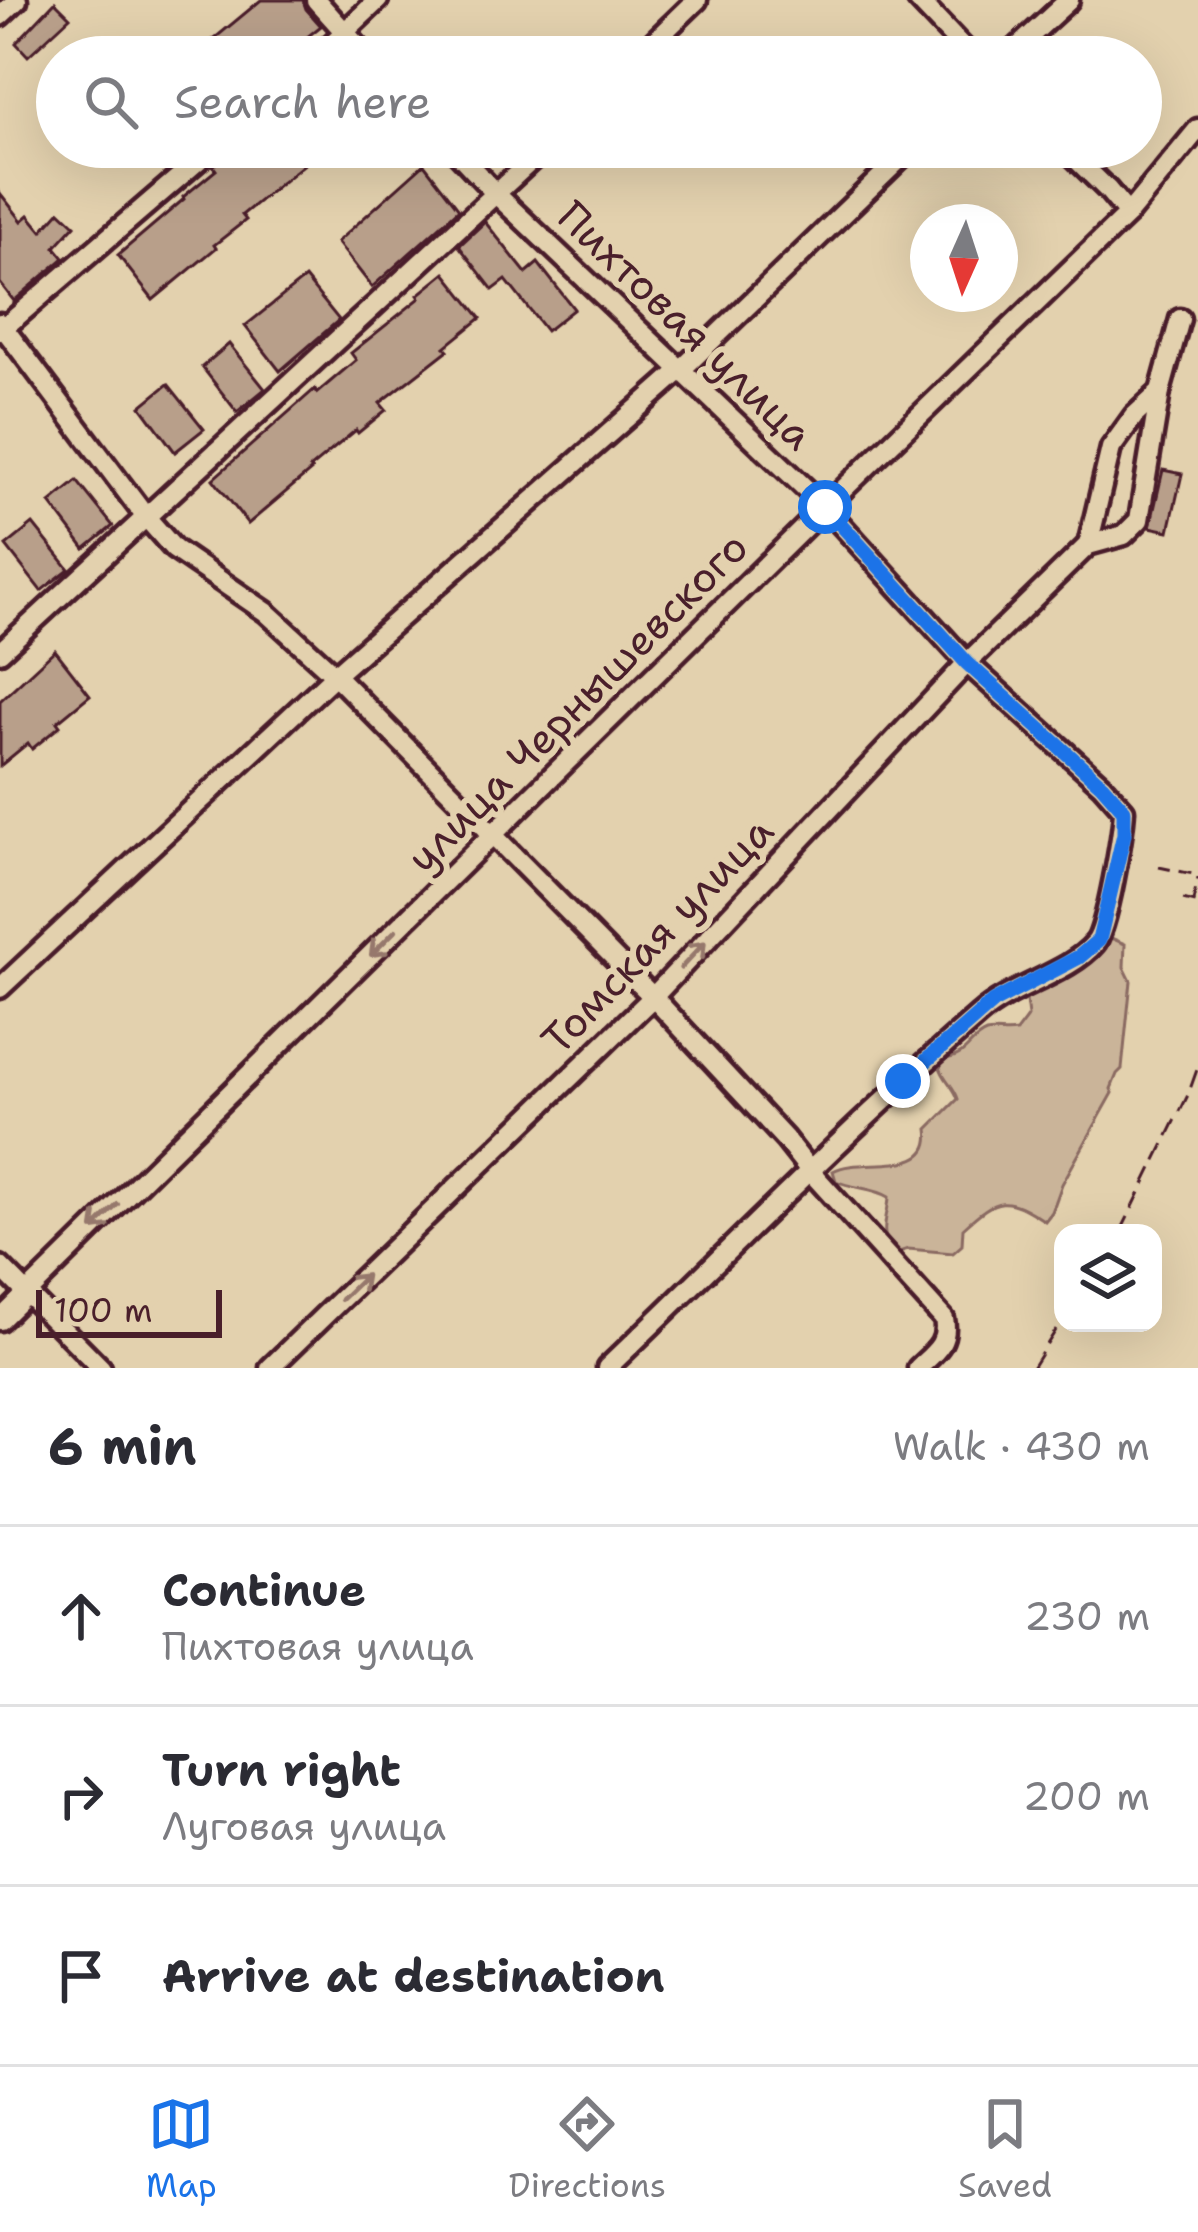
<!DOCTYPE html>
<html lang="en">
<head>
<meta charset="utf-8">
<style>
  body { margin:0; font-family:"Shantell Sans",sans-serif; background:#f2f2f3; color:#2b2b33 }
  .controls { position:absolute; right:36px; bottom:36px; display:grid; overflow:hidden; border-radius:24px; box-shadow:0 12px 48px #0002 }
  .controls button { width:108px; height:108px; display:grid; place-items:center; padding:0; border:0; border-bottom:3px solid #e1e1e2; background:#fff; color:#2b2b33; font:60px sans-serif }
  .compass { position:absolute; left:910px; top:204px; width:108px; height:108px; border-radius:50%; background:#fff; box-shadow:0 12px 48px #0002; rotate:183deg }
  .scale { position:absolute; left:36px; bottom:30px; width:186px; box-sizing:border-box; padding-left:12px; border:6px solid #4a1f2b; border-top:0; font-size:33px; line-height:42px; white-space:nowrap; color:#4a1f2b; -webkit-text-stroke:9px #e3d1ae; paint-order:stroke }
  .stop { position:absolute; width:36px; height:36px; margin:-27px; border:9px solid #1a73e8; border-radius:50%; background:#fff }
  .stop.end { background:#1a73e8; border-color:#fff; box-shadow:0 3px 12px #0008 }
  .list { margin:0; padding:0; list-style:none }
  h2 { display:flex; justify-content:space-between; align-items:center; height:156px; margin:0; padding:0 48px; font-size:51px }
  h2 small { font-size:39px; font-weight:400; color:#7c7c81 }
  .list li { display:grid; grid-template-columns:78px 1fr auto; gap:36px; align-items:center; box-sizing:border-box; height:180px; padding:0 48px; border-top:3px solid #e1e1e2 }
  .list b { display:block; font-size:45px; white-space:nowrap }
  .list p { margin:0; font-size:39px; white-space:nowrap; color:#7c7c81 }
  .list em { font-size:39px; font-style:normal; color:#7c7c81 }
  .icon { flex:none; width:66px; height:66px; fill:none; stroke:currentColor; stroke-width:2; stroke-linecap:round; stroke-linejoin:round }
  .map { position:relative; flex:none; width:1198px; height:1368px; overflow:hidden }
  .search { position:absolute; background:#fff; box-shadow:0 12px 48px #0002; left:36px; right:36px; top:36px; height:132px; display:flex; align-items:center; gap:30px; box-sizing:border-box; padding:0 42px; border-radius:66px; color:#7c7c81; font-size:45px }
  .sheet { height:696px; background:#fff }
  nav { display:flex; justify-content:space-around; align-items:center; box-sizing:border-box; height:168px; border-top:3px solid #e1e1e2; background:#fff; font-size:33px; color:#7c7c81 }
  nav a { display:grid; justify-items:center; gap:6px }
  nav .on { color:#1a73e8 }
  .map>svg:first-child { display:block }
  .green { fill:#cab499; stroke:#8a6a62; stroke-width:3 }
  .building { fill:#b89f8a; stroke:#4a1f2b; stroke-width:3 }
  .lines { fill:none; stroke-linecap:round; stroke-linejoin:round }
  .minor-casing { stroke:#4a1f2b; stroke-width:27 }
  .path { stroke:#4a1f2b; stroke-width:3; stroke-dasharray:12 9; stroke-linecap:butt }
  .minor { stroke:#e3d1ae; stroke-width:18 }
  .rail { stroke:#4a1f2b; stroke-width:3; stroke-dasharray:18 9; stroke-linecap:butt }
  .oneway { stroke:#96786c }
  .route { stroke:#1a73e8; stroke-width:15 }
  .labels { text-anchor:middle; stroke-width:12; stroke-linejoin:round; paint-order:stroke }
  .street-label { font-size:42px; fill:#4a1f2b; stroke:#e3d1ae }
</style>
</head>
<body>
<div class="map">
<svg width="1198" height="1368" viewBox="0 0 1198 1368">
  <rect width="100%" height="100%" fill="#e3d1ae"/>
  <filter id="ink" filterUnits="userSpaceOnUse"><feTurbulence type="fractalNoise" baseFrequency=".00833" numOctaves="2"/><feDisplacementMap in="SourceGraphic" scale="24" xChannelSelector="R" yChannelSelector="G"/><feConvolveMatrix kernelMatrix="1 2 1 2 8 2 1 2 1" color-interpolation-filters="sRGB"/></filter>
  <g filter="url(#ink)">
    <path class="green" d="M1111,938L1125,944L1124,967L1131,981L1122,1069L1117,1074L1111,1089L1113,1093L1062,1184L1052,1212L1045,1221C1005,1195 998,1196 963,1228L962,1245L953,1253L908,1249L899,1252C875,1237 888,1220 889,1197C873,1187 854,1189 836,1181L833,1171C860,1155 936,1180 928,1129L958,1099C954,1086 944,1080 940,1067L944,1059C968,1057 968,1040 986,1033C995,1031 1006,1034 1016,1032L1028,1016L1026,1000L1040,983Z"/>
    <g class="building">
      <path d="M261,0H303L306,9L321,26L282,57H192Z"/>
      <path d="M55,2L70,17L28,56L16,43Z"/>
      <path d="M235,147H318L304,158L307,162L242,215L246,220L214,245L216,248L153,300L118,255L184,199L183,197L216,170L213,166Z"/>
      <path d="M424,164L459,209L372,287L337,242Z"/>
      <path d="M0,193L22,221L29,215L42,231L60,211L75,225L55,247L64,258L14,301L0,283Z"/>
      <path d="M485,222L526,273L538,263L574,309L546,331L506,280L493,290L459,246Z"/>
      <path d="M445,273L481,318L445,347L448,350L380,403L386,410L358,433L356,430L310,468L312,470L248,524L213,479L315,389L317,393L356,360L351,353L420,298L418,295Z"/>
      <path d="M305,278L339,320L280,371L245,326Z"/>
      <path d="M229,344L265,389L237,412L202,367Z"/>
      <path d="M168,384L204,429L175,452L141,406Z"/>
      <path d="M1163,470L1182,474L1169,531L1150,527Z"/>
      <path d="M77,481L113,526L85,549L50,503Z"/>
      <path d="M33,524L69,569L41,591L6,546Z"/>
      <path d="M55,650L90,695L57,722L60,726L32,749L28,743L0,766V701Z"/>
    </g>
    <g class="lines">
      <g class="minor-casing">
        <g id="minor">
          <path d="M316,0L367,57"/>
          <path d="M918,0L972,57"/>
          <path d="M0,16L17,0"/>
          <path d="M318,57L378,0"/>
          <path d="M638,57L697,0"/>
          <path d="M1007,57L1069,0"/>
          <path d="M452,147L497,195L825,507L967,663L1102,785L1124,810C1123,832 1107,930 1095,943C1069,974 1011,986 979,1015C850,1127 730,1250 607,1368"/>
          <path d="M1064,147L1108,190L1128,214"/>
          <path d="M0,323L145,516L174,549L266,612L335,675L653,997L785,1139L811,1172L944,1319C949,1343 935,1352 918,1368"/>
          <path d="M0,331L214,147"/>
          <path d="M1088,545L1111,448L1134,416L1160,392L1180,319"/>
          <path d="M0,652L546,147"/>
          <path d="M0,988L335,675L682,369L912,147"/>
          <path d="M0,1266L101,1368"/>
          <path d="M0,1320L825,507L1128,214L1198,129"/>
          <path d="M270,1368L653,997L967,663L1088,545L1124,535L1139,520L1160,392"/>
        </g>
      </g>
      <g class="path">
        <path d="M1159,867L1198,875"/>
        <path d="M1183,899L1198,903"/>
        <path d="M1193,901L1198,878"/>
      </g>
      <use href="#minor" class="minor"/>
      <g class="rail">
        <path d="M1120,1233L1188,1095L1198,1067"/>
        <path d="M1032,1368L1063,1319"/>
      </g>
    </g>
    <defs><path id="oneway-shaft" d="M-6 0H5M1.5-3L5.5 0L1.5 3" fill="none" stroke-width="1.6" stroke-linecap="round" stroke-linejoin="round" transform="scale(3)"/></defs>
    <g class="oneway">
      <use href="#oneway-shaft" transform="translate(383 943) rotate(135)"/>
      <use href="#oneway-shaft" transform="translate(693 955) rotate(-47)"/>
      <use href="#oneway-shaft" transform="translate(105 1217) rotate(135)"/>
      <use href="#oneway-shaft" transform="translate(354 1287) rotate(-44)"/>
    </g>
  </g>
  <g class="lines" filter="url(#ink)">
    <path class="route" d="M825,507L967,663L1102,785L1124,810V834L1099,940L1079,957L993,1002L903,1081"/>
  </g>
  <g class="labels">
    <g class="street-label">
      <text transform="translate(686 325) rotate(44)" y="15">Пихтовая улица</text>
      <text transform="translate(577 702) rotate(-45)" y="15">улица Чернышевского</text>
      <text transform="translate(657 935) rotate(-46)" y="15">Томская улица</text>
    </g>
  </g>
</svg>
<div class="controls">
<button><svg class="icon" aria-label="layers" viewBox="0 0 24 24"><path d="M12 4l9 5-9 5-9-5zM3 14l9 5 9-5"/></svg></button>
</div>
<svg class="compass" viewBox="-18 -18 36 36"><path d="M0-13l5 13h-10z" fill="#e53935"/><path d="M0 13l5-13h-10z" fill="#7c7c81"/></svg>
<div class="scale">100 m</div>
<div class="stop" style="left:825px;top:507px"></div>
<div class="stop end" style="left:903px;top:1081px"></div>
<div class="search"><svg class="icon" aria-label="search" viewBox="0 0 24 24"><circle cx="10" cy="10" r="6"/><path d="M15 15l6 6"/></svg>Search here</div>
</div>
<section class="sheet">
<h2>6 min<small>Walk · 430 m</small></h2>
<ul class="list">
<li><svg class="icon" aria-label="ahead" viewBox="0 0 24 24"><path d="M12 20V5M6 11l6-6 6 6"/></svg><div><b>Continue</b><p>Пихтовая улица</p></div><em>230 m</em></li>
<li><svg class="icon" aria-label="right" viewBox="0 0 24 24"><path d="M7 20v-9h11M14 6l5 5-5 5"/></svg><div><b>Turn right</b><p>Луговая улица</p></div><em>200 m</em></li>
<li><svg class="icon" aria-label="arrive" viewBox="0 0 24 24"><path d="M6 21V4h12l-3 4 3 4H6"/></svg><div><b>Arrive at destination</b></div></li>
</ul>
</section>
<nav>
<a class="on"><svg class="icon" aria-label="map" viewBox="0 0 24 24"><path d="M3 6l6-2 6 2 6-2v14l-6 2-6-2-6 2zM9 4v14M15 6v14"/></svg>Map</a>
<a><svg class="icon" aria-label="directions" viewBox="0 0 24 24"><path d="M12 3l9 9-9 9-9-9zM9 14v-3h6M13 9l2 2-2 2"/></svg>Directions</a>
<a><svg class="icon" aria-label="saved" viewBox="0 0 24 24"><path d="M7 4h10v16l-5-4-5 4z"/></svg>Saved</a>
</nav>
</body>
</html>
